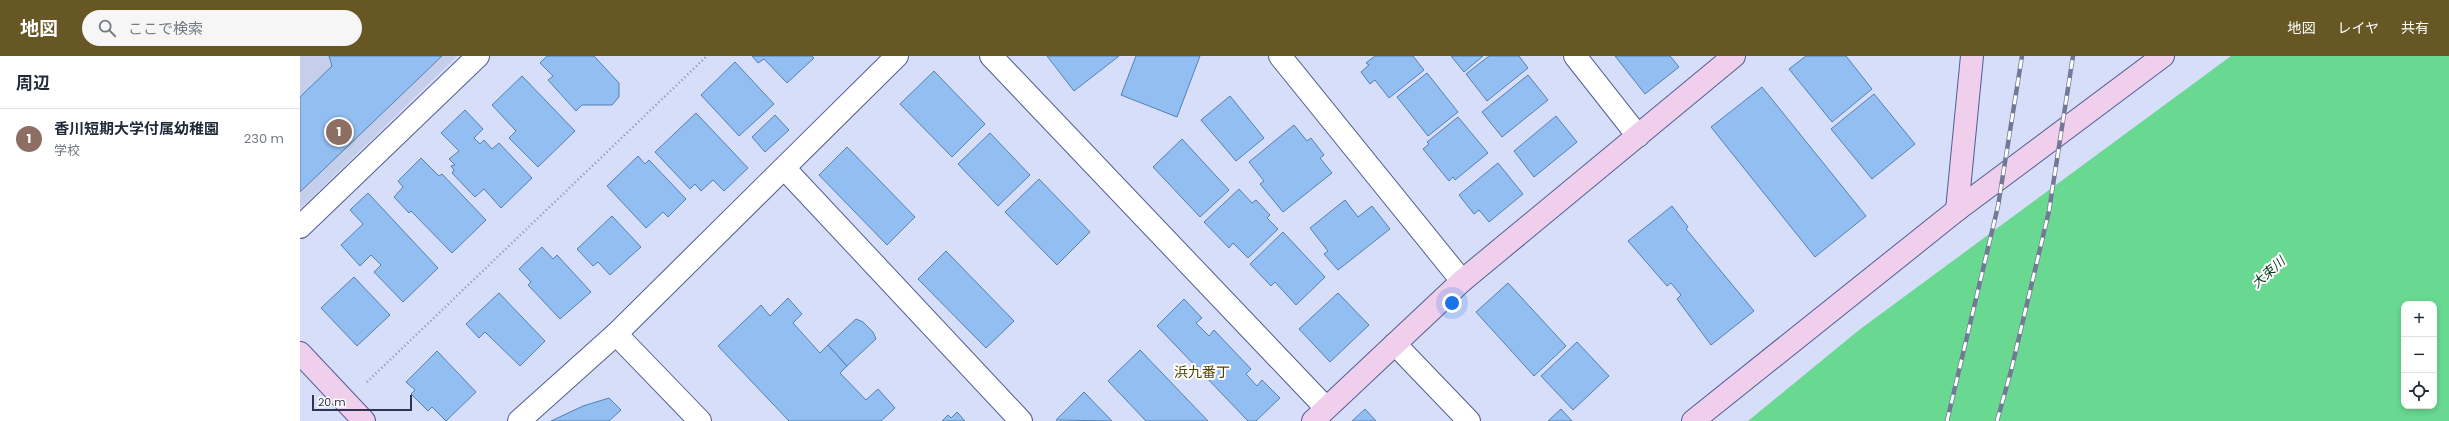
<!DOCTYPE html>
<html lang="ja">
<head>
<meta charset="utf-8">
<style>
  body { margin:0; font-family:Poppins,"Noto Sans JP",sans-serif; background:#f6f6f7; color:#1f2937 }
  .controls { position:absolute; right:12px; bottom:12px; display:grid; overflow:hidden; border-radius:8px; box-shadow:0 2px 6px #0003 }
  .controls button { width:36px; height:36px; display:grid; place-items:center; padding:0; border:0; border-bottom:1px solid #e0e1e3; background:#fff; color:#1f2937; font:20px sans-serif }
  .scale { position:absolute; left:12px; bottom:10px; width:100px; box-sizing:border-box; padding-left:4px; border:2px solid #2f354f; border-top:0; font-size:11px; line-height:14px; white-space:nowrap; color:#2f354f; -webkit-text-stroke:3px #fff; paint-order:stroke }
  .you { position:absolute; left:1152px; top:247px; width:14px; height:14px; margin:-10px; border:3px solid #fff; border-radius:50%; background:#1a73e8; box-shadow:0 0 0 6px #1a73e833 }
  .badge { display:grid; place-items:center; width:26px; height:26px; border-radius:50%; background:#665724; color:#fff; font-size:13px; font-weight:700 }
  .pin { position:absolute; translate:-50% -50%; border:2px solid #fff; box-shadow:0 1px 4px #0006 }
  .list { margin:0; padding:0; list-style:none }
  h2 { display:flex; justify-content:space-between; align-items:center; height:52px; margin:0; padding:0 16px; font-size:17px }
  h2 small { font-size:13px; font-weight:400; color:#747a83 }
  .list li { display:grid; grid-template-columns:26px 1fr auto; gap:12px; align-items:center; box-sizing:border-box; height:60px; padding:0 16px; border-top:1px solid #e0e1e3 }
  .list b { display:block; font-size:15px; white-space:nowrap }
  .list p { margin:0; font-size:13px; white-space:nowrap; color:#747a83 }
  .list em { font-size:13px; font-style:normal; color:#747a83 }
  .icon { flex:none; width:22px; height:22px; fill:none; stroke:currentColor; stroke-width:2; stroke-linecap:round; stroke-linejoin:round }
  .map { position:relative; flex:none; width:2149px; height:365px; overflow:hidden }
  header { display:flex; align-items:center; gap:24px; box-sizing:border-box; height:56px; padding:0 20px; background:#665724; color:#fff }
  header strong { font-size:19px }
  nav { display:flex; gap:22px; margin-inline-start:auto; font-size:14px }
  .search { width:280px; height:36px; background:#f6f6f7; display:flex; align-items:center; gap:10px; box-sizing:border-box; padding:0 14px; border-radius:22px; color:#747a83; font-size:15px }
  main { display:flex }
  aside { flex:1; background:#fff }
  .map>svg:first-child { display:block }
  .built { fill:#c5ceeb }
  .water { fill:#69d991; fill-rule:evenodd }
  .building { fill:#92bef2; stroke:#5480b4 }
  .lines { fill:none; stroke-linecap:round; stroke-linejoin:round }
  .street-casing { stroke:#515e97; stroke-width:24 }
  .secondary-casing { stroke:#515e97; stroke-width:24 }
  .path { stroke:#898faa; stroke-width:2.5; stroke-dasharray:1 3; stroke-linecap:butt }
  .street { stroke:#fff; stroke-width:22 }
  .secondary { stroke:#efcfeb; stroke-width:22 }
  .rail-casing { stroke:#737994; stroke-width:4.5 }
  .rail { stroke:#fff; stroke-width:3; stroke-dasharray:9; stroke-linecap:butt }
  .labels { text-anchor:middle; stroke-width:4; stroke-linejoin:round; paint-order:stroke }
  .water-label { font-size:13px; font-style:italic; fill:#033419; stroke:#fff }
  .quarter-label { font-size:14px; fill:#514100; stroke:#fff }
</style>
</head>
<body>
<header>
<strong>地図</strong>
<div class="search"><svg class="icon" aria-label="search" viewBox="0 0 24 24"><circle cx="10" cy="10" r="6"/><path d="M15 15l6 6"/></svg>ここで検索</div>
<nav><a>地図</a><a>レイヤ</a><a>共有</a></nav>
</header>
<main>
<aside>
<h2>周辺<small></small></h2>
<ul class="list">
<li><span class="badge" style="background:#8d6e63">1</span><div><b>香川短期大学付属幼稚園</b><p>学校</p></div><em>230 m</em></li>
</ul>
</aside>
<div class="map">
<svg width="2149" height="365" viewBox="0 0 2149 365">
  <rect width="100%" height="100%" fill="#d7def9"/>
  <path class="built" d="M0,0H157L0,153Z"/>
  <path class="water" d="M1931,0H2149V365H1448L1559,274ZM2104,248H2134V350H2104Z"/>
  <g class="building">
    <path d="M29,0H142L0,136V41L32,10Z"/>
    <path d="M247,0H294L319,27V41L312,49H282L276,55L248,24L253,20L240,7Z"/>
    <path d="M452,0H512L514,2L487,27L464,3L458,7Z"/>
    <path d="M747,0H819L774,35Z"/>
    <path d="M836,0H900L877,61L821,39Z"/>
    <path d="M1075,0H1113L1124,14L1089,42L1075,24L1070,28L1061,16L1069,9L1066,7Z"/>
    <path d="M1151,0H1183L1164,16Z"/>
    <path d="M1189,0H1219L1228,12L1187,45L1166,18Z"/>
    <path d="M1315,0H1370L1379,11L1345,38Z"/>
    <path d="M1506,0H1546L1572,33L1532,66L1489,13Z"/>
    <path d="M435,6L474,48L439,80L401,39Z"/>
    <path d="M634,15L685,68L652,101L600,48Z"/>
    <path d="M1127,17L1158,56L1128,80L1097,41Z"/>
    <path d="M1228,19L1248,44L1202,81L1182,56Z"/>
    <path d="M222,20L275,75L238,111L209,82L216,75L192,49Z"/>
    <path d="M1462,31L1566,160L1515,201L1411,71Z"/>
    <path d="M1574,38L1615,88L1572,123L1531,73Z"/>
    <path d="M930,40L964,82L936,105L901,64Z"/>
    <path d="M165,54L183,73L174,82L180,88L184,84L192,93L199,87L232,122L201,152L184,133L175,141L152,117L154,114L151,110L155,109L149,103L159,95L141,77Z"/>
    <path d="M396,57L448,112L424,135L413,124L401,135L395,128L390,133L355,96Z"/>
    <path d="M475,59L489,74L465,96L452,81Z"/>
    <path d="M1256,60L1277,86L1234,121L1214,95Z"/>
    <path d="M1158,61L1188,97L1155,124L1153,121L1149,125L1123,93L1129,88L1127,86Z"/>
    <path d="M994,69L1007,85L1011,82L1024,99L1020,102L1032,117L983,156L960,128L964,125L949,106Z"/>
    <path d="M690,77L730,119L698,150L658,108Z"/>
    <path d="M882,83L929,134L900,161L853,111Z"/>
    <path d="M547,91L615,161L587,189L519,119Z"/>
    <path d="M338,100L345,108L349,104L386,143L368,161L363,156L346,172L307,130Z"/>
    <path d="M121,102L139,120L142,118L186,164L152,197L111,155L109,157L94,141L103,131L98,125Z"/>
    <path d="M1198,107L1223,138L1189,166L1179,154L1174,158L1159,139Z"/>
    <path d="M739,123L790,176L757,209L705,156Z"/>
    <path d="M939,133L952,147L956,144L970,159L967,162L978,173L948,202L933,187L929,192L904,166Z"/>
    <path d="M68,137L138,212L103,246L74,216L81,209L71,199L60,210L41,189L63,168L50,154Z"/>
    <path d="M1045,144L1058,161L1072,150L1090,173L1038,214L1024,198L1028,195L1010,172Z"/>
    <path d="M1372,150L1388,171L1386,173L1454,255L1411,289L1377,243L1381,239L1371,227L1367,230L1328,185Z"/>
    <path d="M312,160L341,191L310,219L298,206L293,210L277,193Z"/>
    <path d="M983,176L1025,221L996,249L975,226L971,230L950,208Z"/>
    <path d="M242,191L253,203L257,199L291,236L260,263L228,229L231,226L219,213Z"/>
    <path d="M646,195L714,265L686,292L618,223Z"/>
    <path d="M54,221L90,259L57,290L21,252Z"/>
    <path d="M1208,227L1266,290L1234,320L1176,256Z"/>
    <path d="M199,237L245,285L220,310L185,276L179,282L166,268Z"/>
    <path d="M1038,237L1069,269L1030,306L999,273Z"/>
    <path d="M488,242L502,258L493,267L520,297L528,289L547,310L540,317L566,344L578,333L595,352L581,365H489L418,290L461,249L470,260Z"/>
    <path d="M884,243L902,262L896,267L909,280L914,274L951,313L946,318L957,330L962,324L980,342L956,365H948L857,270Z"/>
    <path d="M556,263L563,266L573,276L576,283L547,310L528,289Z"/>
    <path d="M1277,286L1309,320L1273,354L1241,320Z"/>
    <path d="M840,294L908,365H846L808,325Z"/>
    <path d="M137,295L176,336L146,365L132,351L128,355L111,338L115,334L106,326Z"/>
    <path d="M784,336L812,365L756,364Z"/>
    <path d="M309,342L321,354L309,365H251L283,350Z"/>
    <path d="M1065,353L1076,365H1052Z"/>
    <path d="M1261,353L1272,365H1248Z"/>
    <path d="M657,356L665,365H642L648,359L651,362Z"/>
  </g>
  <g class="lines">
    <g class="street-casing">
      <g id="street">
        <path d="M691,0L1026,352"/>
        <path d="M980,0L1162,225"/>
        <path d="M1275,0L1338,80"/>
        <path d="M485,113L721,365"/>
        <path d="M0,171L178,0"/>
        <path d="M316,278L400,365"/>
        <path d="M1095,288L1169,365"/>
        <path d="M219,365L316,278L597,0"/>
      </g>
    </g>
    <g class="secondary-casing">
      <g id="secondary">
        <path d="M1657,154L1672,0"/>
        <path d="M0,297L64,365"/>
        <path d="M1013,365L1162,225L1434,0"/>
        <path d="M1393,365L1657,154L1863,0"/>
      </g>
    </g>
    <path class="path" d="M67,326L407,0"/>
    <use href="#street" class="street"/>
    <use href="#secondary" class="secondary"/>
    <g class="rail-casing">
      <g id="rail">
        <path d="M1647,365L1698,150L1722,0"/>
        <path d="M1697,365L1711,315L1749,155L1773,0"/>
      </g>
    </g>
    <use href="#rail" class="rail"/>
  </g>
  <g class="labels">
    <g class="water-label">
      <text transform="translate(1968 216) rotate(-42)" y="5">大束川</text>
    </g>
    <g class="quarter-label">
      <text x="902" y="321">浜九番丁</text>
    </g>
  </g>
</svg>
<div class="controls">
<button>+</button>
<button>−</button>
<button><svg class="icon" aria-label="locate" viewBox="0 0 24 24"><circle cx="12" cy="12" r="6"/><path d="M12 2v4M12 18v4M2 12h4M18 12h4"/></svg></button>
</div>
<div class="scale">20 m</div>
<div class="you"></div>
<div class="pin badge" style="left:39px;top:76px;background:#8d6e63">1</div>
</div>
</main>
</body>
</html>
